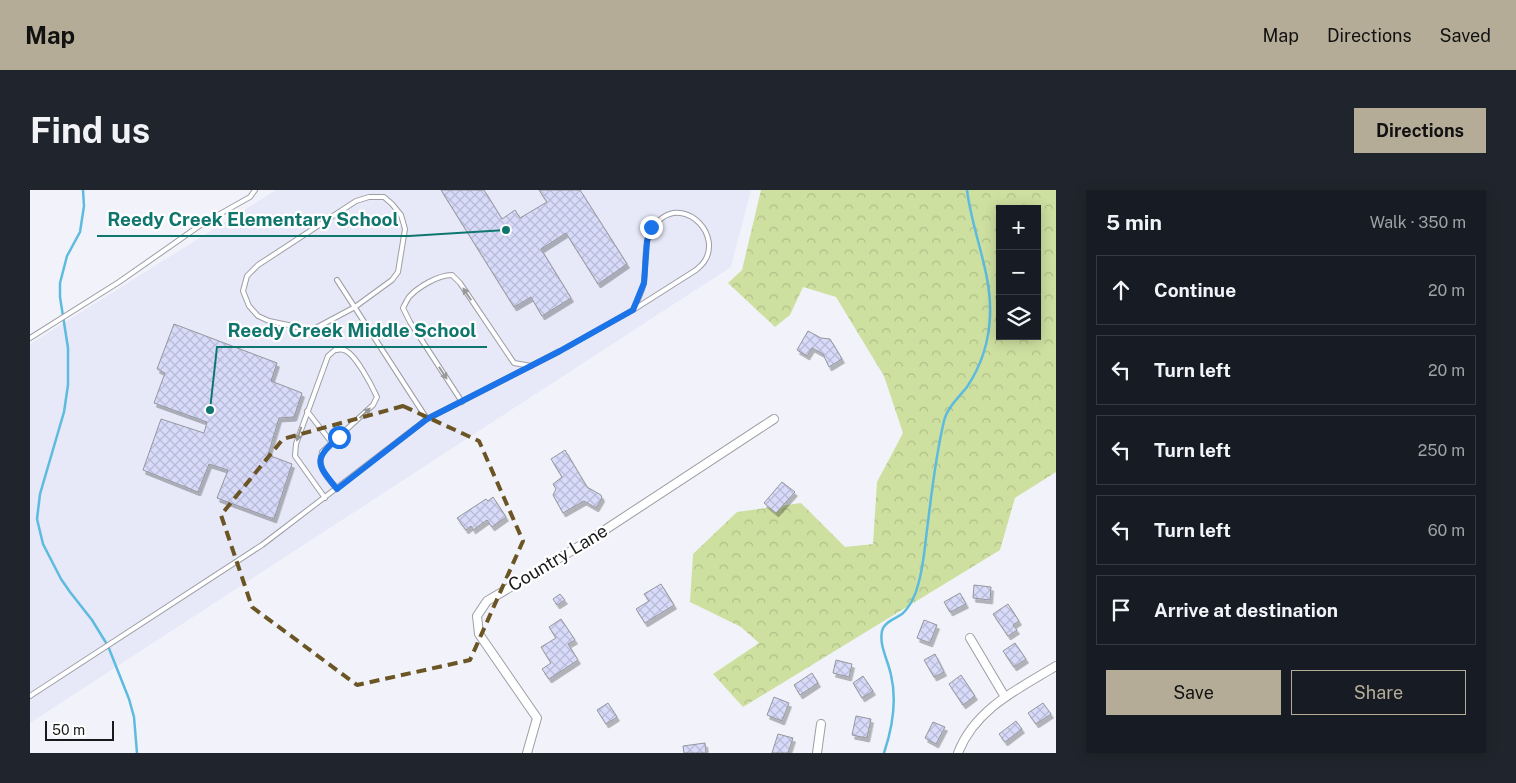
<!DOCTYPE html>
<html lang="en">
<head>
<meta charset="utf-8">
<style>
  body { margin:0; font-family:"Public Sans",sans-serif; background:#20242c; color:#f1f3f6 }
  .controls { position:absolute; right:15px; top:15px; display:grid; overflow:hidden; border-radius:0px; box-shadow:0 2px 12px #0003 }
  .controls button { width:45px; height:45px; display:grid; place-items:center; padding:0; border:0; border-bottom:1px solid #363941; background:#171b24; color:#f1f3f6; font:25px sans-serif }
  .scale { position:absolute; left:15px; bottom:12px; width:69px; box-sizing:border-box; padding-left:5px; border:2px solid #191a1c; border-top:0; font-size:14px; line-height:18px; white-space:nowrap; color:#191a1c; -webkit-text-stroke:4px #fff; paint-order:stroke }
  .stop { position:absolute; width:15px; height:15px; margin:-11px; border:4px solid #1a73e8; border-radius:50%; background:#fff }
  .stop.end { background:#1a73e8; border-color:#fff; box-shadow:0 1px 5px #0008 }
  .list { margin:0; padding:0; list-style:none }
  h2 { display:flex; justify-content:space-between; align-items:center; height:65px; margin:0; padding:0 20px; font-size:21px }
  h2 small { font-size:16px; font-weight:400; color:#9ea1a6 }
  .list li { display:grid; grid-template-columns:32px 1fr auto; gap:15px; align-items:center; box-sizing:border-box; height:70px; margin:0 10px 10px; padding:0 10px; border:1px solid #363941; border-radius:0px }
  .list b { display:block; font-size:19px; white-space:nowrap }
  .list em { font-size:16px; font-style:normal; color:#9ea1a6 }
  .actions { display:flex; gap:10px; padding:15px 20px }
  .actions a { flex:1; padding:11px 0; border:1px solid #b5ac98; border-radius:0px; text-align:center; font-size:18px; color:#b5ac98 }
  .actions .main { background:#b5ac98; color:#111 }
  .icon { flex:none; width:28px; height:28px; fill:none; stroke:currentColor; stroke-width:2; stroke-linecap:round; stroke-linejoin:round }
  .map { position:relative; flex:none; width:1026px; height:563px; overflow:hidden; border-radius:0px }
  header { display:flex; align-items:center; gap:30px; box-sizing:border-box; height:70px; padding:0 25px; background:#b5ac98; color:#111 }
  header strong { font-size:24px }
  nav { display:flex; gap:28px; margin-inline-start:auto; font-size:18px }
  .intro { display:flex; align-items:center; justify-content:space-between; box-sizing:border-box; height:120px; padding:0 30px }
  h1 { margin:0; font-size:35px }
  .button { padding:12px 22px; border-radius:0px; background:#b5ac98; color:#111; font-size:18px; font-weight:700 }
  main { display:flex; gap:30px; padding:0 30px }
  aside { flex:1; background:#171b24; border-radius:0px; box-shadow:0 2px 12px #0003 }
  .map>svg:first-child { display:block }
  .built { fill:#e7e9f8 }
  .forest { fill:url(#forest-crowns); fill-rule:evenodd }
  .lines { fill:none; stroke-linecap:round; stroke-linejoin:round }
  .stream { stroke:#5cbbdf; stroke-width:2.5 }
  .building { fill:url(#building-cross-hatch); stroke:#95969c; filter:url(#shadow) }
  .service-casing { stroke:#9d9ea5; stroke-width:6 }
  .minor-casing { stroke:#9d9ea5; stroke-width:10 }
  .service { stroke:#fff; stroke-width:4 }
  .minor { stroke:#fff; stroke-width:8 }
  .oneway { fill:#989899 }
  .route { stroke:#1a73e8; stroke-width:6 }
  .marked { fill:none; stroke:#6b5524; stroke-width:4; stroke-dasharray:10 6; stroke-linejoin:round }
  .labels { text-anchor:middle; stroke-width:4.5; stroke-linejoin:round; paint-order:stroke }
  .street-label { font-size:18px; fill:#191a1c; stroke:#fff }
  .leader { fill:none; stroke:#0f766e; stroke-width:2 }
  .callout-dot { fill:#0f766e; stroke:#fff; stroke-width:2 }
  .callout-label { font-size:19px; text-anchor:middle; font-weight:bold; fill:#0f766e; stroke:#fff; stroke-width:4.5; stroke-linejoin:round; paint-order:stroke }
</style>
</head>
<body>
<header>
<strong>Map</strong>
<nav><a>Map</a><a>Directions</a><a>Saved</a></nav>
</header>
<div class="intro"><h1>Find us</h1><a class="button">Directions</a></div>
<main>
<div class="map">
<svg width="1026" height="563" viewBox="0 0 1026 563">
  <defs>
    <pattern id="forest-crowns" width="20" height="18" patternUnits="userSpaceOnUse" patternTransform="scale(1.25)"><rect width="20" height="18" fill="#cde0a0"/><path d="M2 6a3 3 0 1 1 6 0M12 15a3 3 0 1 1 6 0" fill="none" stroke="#afc089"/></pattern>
    <pattern id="building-cross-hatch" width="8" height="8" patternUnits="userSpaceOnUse" patternTransform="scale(1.25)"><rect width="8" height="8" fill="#d7dbf9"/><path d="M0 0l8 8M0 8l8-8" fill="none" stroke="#b8bbd5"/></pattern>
    <filter id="shadow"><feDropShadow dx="2.5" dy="4" stdDeviation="0" flood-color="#0004"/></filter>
  </defs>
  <rect width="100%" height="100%" fill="#f2f3fa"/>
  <path class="built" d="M246,0H721L701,77L0,533V154Z"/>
  <path class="forest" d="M731,0H1026V282L985,308L970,360L713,517L683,484L729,453L711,437L660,412L663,364L707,322L771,313L815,357L843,354L847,292L873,243L854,186L806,107L773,97L760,125L745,137L698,93L712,80ZM970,19H1007V146H970Z"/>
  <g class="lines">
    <g class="stream">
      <path d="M53,0L54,16L50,42L37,66L30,93V107L38,158V195L34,222L10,304L7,329L13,354L31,389L40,402L62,430L78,456L99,509L104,527L107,563"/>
      <path d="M854,563C862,539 867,510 861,485C858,470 849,456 852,441C854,432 865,429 872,424C879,418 886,405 888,395C894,375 895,353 898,332C902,299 906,264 914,231C917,218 929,207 937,197C951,176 959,151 960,126C962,83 942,42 937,0"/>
    </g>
  </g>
  <g class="building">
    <path d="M411,0H454L472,29L485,20L490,28L517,12L509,0H550L597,74L568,94L536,43L511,59L541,108L512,126L501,107L484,117Z"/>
    <path d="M144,134L247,173L241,191L272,203L264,227L249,228L238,265L262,274L244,329L187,308L198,280L179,274L168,302L113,280L131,229L174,243L177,232L124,213L135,183L127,179Z"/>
    <path d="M778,141L791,148L800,149L812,169L799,177L793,164L782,158L777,166L767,160Z"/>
    <path d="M535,260L557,297L571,305L572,308L566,318L554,311L533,323L523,305L526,299L523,294L532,287L521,269Z"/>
    <path d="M752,292L765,302L746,323L734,313Z"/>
    <path d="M463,307L476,327L462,337L457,330L443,340L441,336L436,340L427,328L456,309L458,311Z"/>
    <path d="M631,394L644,415L615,433L606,419L619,411L614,404Z"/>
    <path d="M944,395L961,397L960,410L943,408Z"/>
    <path d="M930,403L936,414L920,422L914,412Z"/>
    <path d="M530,404L535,410L527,415L523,409Z"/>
    <path d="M978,414L989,431L983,435L987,440L978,446L963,424Z"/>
    <path d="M531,429L545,450L538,454L548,470L519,489L512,479L521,473L511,457L526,448L519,437Z"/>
    <path d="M894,430L907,435L900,453L887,448Z"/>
    <path d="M985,453L996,469L984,477L973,461Z"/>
    <path d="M905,464L914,482L904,487L894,470Z"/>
    <path d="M806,470L822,474L819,487L803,483Z"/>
    <path d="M782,483L788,493L770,505L764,495Z"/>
    <path d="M931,485L945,506L933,515L919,494Z"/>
    <path d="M833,486L843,501L832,508L823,493Z"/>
    <path d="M744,507L759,513L752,531L737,525Z"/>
    <path d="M578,513L587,527L576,534L567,520Z"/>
    <path d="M1013,513L1021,524L1006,534L998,523Z"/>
    <path d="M826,526L841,529L837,548L822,545Z"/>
    <path d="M986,531L992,539L975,552L969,544Z"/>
    <path d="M903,532L915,537L906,554L895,548Z"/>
    <path d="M748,544L763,548L758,563H742Z"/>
    <path d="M675,553L676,563H654L653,556Z"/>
  </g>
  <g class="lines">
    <g class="service-casing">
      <g id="service">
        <path d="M339,7H354L362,14L371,25L375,39L368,82L362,90L325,117L282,140L239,131L228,126L219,116L213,101L217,86L228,75L326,11Z"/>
        <path d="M307,90L397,229"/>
        <path d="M0,148L89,92L172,34L220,7L225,0"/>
        <path d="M432,212L380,132L373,118C375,114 377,110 379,107C388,97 408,85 422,85L430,93L484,173L501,176"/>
        <path d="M277,221L302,253"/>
        <path d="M295,308L265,266L266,254L298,166L305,160C308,160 311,159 314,160C325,163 342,196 347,207L343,215L292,262C287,279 297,287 307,299"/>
        <path d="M0,506L232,355L397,229L530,161L603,120L666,80C669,77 672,75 674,72C692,46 658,9 632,28C611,44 617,68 614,92C613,101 607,111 603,120"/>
      </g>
    </g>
    <g class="minor-casing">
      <g id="minor">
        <path d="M940,448L975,507"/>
        <path d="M497,563L507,528L449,444L447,426L457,411L558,351L744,229"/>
        <path d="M787,563L791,534"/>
        <path d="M928,563C945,519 988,499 1026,476"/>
      </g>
    </g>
    <use href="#service" class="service"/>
    <use href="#minor" class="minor"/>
  </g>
  <defs><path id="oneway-solid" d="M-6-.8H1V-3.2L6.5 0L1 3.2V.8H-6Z" transform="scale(1.25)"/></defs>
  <g class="oneway">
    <use href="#oneway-solid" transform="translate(437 104) rotate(-124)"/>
    <use href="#oneway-solid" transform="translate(413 183) rotate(57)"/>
    <use href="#oneway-solid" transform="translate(335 223) rotate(-43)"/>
    <use href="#oneway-solid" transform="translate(269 244) rotate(108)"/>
  </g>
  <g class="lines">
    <path class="route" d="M309,247C283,270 286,273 307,299L397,229L530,161L603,120L614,93L617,51L621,37"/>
  </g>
  <path class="marked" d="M373,216L449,251L493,351L440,470L327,495L222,417L191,325L253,249Z"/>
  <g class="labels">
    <g class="street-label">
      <text transform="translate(528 368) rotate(-31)" y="6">Country Lane</text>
    </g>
  </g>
  <path class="leader" d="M476 40L379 46H67M180 220L187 157H457"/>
  <g class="callout-dot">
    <circle cx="476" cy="40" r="5"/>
    <circle cx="180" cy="220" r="5"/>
  </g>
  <g class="callout-label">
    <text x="223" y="36">Reedy Creek Elementary School</text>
    <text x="322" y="147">Reedy Creek Middle School</text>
  </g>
</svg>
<div class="controls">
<button>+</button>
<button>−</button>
<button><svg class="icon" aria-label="layers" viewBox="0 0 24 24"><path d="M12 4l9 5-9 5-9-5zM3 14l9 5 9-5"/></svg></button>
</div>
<div class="scale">50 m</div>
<div class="stop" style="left:309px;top:247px"></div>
<div class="stop end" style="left:621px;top:37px"></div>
</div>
<aside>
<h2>5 min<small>Walk · 350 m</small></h2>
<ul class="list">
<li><svg class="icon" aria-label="ahead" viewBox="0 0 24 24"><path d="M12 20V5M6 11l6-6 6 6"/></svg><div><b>Continue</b></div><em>20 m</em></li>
<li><svg class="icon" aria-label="left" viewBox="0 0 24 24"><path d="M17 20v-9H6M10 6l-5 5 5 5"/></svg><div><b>Turn left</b></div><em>20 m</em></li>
<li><svg class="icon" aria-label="left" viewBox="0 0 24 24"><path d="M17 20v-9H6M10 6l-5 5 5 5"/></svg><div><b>Turn left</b></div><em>250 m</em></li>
<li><svg class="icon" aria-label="left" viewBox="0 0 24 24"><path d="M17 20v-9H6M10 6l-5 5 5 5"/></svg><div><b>Turn left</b></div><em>60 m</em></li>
<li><svg class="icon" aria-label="arrive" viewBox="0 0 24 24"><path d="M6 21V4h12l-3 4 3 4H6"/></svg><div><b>Arrive at destination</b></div></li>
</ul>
<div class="actions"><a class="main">Save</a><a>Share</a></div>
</aside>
</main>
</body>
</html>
